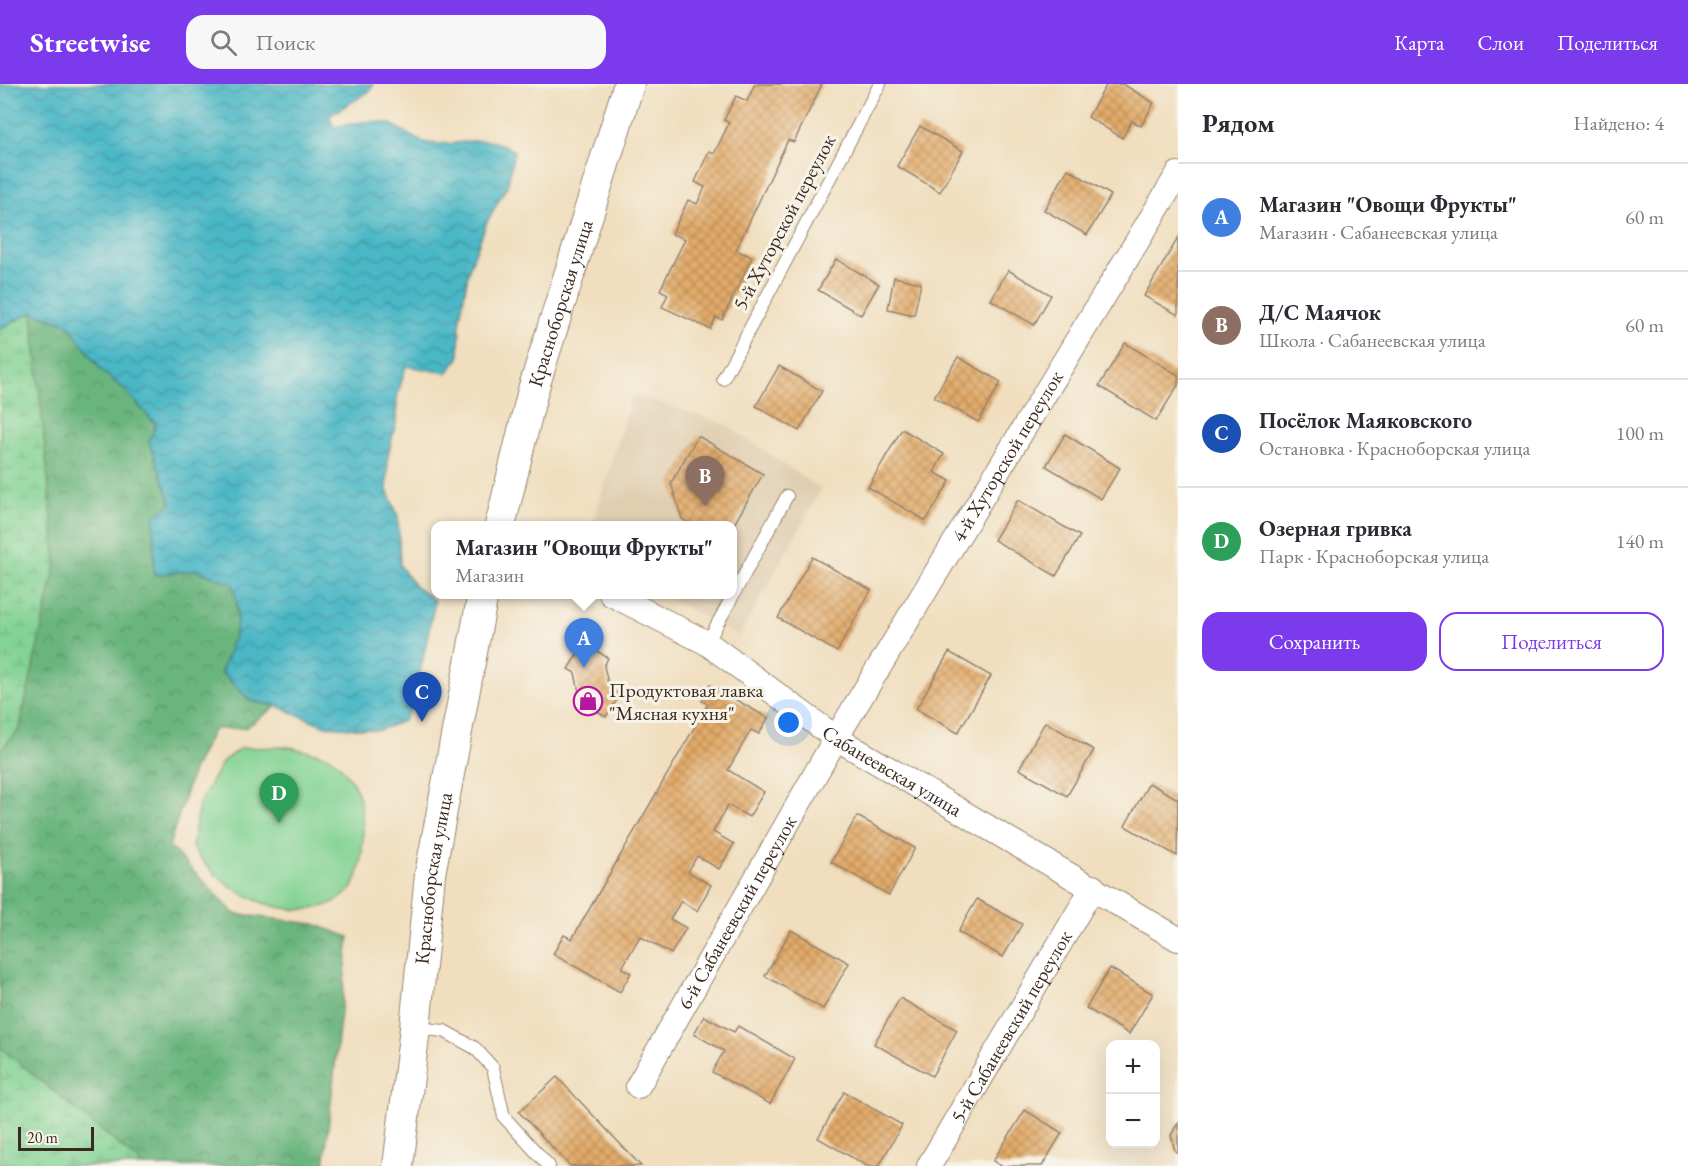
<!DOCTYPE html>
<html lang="ru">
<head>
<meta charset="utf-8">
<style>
  body { margin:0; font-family:"EB Garamond",serif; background:#f7f7f7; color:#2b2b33 }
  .controls { position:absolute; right:18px; bottom:18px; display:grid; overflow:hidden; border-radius:12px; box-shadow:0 6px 24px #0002 }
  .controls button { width:54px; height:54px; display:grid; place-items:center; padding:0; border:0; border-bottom:2px solid #e1e1e2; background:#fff; color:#2b2b33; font:30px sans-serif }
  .scale { position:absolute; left:18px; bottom:15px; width:76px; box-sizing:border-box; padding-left:6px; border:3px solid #3b2a1e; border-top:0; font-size:16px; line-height:21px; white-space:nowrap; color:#3b2a1e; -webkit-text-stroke:4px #f7f3e8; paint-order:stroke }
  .you { position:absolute; left:789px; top:639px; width:21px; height:21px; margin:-15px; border:4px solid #fff; border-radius:50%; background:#1a73e8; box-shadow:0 0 0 9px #1a73e833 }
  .badge { display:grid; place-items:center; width:39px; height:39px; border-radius:50%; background:#7c3aed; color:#fff; font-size:20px; font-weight:700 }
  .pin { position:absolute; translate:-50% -50px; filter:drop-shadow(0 2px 3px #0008) }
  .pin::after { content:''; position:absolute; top:32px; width:21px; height:18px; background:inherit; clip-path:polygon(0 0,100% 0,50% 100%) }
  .popup { position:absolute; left:431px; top:437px; width:306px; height:78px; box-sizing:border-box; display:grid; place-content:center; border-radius:12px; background:#fff; filter:drop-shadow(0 2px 4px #0005); font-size:20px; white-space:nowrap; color:#7c7c81 }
  .popup b { font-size:22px; color:#2b2b33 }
  .popup::after { content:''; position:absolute; left:50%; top:100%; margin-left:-12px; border:12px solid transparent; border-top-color:#fff }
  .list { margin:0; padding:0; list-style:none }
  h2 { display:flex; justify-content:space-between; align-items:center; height:78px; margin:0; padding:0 24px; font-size:26px }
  h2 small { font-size:20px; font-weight:400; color:#7c7c81 }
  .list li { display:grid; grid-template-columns:39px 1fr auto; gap:18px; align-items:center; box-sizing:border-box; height:108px; padding:0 24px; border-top:2px solid #e1e1e2 }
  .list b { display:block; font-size:22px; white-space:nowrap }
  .list p { margin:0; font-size:20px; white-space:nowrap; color:#7c7c81 }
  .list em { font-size:20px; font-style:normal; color:#7c7c81 }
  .actions { display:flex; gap:12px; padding:18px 24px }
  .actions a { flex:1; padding:14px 0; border:2px solid #7c3aed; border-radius:18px; text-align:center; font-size:21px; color:#7c3aed }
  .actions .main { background:#7c3aed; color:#fff }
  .icon { flex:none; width:33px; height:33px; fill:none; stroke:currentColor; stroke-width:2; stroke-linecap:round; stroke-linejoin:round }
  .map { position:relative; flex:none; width:1178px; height:1082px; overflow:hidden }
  header { display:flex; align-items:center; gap:36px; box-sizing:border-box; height:84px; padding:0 30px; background:#7c3aed; color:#fff }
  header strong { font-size:28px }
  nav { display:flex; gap:33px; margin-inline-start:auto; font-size:21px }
  .search { width:420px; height:54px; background:#f7f7f7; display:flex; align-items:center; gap:15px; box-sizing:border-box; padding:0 21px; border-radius:18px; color:#7c7c81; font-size:22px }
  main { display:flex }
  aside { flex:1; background:#fff }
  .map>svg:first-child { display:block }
  .built { fill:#e0ceb1 }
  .forest { fill:url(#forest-crowns); stroke:#52704e; stroke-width:1.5 }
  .wetland { fill:url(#wetland-marsh); stroke:#5f7e59; stroke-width:1.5 }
  .park { fill:#83d394; stroke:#5f7e59; stroke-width:1.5 }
  .water { fill:url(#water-waves); stroke:#427072; stroke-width:1.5 }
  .building { fill:url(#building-cross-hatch) }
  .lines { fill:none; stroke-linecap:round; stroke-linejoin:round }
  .service-casing { stroke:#96846e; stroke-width:14 }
  .minor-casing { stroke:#96846e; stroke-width:26 }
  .tertiary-casing { stroke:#96846e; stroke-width:32 }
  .service { stroke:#fff; stroke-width:12 }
  .minor { stroke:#fff; stroke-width:24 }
  .tertiary { stroke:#fff; stroke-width:30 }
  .labels { text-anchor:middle; stroke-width:6; stroke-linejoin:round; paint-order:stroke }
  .street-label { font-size:20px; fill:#3b2a1e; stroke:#f7f3e8 }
  .poi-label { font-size:20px; fill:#3b2a1e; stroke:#f7f3e8; text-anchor:start }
</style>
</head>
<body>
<header>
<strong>Streetwise</strong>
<div class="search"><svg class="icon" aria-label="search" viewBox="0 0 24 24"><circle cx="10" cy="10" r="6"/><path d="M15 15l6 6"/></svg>Поиск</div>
<nav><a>Карта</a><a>Слои</a><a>Поделиться</a></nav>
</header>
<main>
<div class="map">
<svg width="1178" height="1082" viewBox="0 0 1178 1082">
  <defs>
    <pattern id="forest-crowns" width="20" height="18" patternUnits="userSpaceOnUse" patternTransform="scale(1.5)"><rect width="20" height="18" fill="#6ab57e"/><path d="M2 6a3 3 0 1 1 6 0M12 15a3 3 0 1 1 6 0" fill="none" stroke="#589367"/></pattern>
    <pattern id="wetland-marsh" width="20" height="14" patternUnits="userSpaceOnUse" patternTransform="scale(1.5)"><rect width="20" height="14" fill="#83d394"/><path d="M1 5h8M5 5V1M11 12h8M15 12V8" fill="none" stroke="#72b57f"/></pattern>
    <pattern id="water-waves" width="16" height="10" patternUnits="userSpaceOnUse" patternTransform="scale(1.5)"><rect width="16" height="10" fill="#4ab7c6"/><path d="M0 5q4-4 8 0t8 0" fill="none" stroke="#3f95a0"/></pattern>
    <pattern id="building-cross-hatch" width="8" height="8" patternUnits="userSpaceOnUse" patternTransform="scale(1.5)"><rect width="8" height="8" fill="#e3ab69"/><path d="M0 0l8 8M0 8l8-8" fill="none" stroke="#b98b56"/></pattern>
  </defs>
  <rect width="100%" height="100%" fill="#f7f3e8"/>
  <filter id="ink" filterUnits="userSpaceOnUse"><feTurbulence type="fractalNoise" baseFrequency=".0167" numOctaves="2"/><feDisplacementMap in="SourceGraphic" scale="12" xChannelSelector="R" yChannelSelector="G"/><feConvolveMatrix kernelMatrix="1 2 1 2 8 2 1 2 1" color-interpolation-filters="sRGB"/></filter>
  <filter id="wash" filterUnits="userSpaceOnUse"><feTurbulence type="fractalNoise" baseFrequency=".008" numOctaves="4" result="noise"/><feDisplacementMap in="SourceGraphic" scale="24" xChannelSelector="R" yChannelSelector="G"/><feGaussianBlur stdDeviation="1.35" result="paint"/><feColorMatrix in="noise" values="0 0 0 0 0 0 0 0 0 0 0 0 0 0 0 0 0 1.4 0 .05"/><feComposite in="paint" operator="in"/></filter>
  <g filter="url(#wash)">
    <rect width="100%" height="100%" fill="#f0debe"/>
    <path class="built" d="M632,310L725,340L821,405L739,553L663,511L732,510V442H592Z"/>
    <path class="forest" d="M32,228L68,240L101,286L126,307L156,341L164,399L171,419L155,491L195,486L233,499C242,541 236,549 221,588L251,617L277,622L245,644L214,645L193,686L169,762L235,830L314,840L349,853L324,1082H144L0,963V667L19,646L56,480Z"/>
    <g class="wetland">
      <path d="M32,228L56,480L19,646L0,667V245Z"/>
      <path d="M0,963L144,1082H0Z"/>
    </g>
    <path class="park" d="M290,663C302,667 325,669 334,676C342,682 355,701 358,710C366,730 365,792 349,807C313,842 250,822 216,791C207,783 200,773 192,764L199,720L223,677L241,664Z"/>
    <path class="water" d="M0,0H373L370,7L329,32L334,43C352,40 372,34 390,40C403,45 414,57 428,59C462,64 482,46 514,67L508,100L487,138L469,185L460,234L459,274L447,289L406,282L397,314L396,339L388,371L387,406L398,432L400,482L415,502L435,517L414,617L404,637L379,646L325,642L277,622L251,617L221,588C236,551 242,539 233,500L195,486L154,491V433L171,419L149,357L156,341L126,307L101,286L68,240L32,228L0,245Z"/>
    <g id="blocks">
      <g class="building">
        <path d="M755,0H822L794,58L788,56L736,166L752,173L722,236L716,233L710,245L662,223L668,210L660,206L685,155L672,150L688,116L697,120L705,103L695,98L709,67L714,70L729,39L724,36L736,12L747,17Z"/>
        <path d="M1107,0H1123L1154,19L1141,42L1132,37L1122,54L1088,33Z"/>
        <path d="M920,42L963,67L940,108L897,82Z"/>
        <path d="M1068,85L1111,111L1087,151L1044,126Z"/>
        <path d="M1178,154V231L1144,212Z"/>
        <path d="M836,175L879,200L861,231L818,206Z"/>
        <path d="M1008,186L1051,211L1034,241L991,216Z"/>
        <path d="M894,193L921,199L914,231L888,225Z"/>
        <path d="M1125,259L1178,291V301L1156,337L1099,302Z"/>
        <path d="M958,273L1001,298L978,338L934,313Z"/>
        <path d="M779,282L822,307L799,347L756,322Z"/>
        <path d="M902,345L944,370L934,388L950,397L926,437L868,403Z"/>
        <path d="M1065,350L1120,384L1101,415L1046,382Z"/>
        <path d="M698,352L763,390L733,442H694L682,435L671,399Z"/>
        <path d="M1018,416L1080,452L1056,492L994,456Z"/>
        <path d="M812,473L871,506L837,568L778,534Z"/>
        <path d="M584,559L608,574L604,582L609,604L620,611L606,633L581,617L575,589L568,585Z"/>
        <path d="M949,568L991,592L958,649L916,625Z"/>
        <path d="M710,601L768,634L759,650L751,646L728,686L764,708L749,733L728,721L713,748L734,760L719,785L697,772L688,788L711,801L697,827L681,817L670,835L686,844L671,870L640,852L622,884L631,889L620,908L553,870L564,851L572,855L708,620L702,617Z"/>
        <path d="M1045,638L1094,666L1067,712L1019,685Z"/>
        <path d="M1149,699L1178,715L1177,772L1125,742Z"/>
        <path d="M857,732L915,764L889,811L831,778Z"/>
        <path d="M977,815L1022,840L1003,873L958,848Z"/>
        <path d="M791,846L849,879L823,925L765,892Z"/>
        <path d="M1110,884L1153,910L1129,950L1086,924Z"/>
        <path d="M900,914L957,946L932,992L874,960Z"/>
        <path d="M704,932L734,948L738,942L795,975L770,1020L712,988L724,967L694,950Z"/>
        <path d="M557,993L641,1082H570L519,1028Z"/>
        <path d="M844,1008L902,1041L879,1082H867L818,1054Z"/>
        <path d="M1025,1026L1062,1049L1042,1082H1001L993,1077Z"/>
        <path d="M1178,1039V1069L1175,1067L1171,1051Z"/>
      </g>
    </g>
  </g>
  <g filter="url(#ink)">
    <use href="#blocks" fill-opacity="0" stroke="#96846e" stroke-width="1.5"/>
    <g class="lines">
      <g class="service-casing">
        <g id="service">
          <path d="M723,295L880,0"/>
          <path d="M707,559L787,412"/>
          <path d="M415,944L444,947L475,964L493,984L504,1033L549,1082"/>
        </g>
      </g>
      <g class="minor-casing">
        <g id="minor">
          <path id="s1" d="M611,510L707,559L836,654L1178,855"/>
          <path id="s2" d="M638,1002L836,654L1178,90"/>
          <path id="s3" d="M929,1082L1093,803"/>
        </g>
      </g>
      <g class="tertiary-casing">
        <g id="tertiary">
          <path id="s4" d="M500,442L533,306L629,0"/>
          <path id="s5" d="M398,1082L415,944L430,790L483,510"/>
        </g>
      </g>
      <use href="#service" class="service"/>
      <use href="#minor" class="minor"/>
      <use href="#tertiary" class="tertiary"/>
    </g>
  </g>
  <defs>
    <g id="shop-ring" transform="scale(1.5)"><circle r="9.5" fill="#f7f3e8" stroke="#b5179e" stroke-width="1.5"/><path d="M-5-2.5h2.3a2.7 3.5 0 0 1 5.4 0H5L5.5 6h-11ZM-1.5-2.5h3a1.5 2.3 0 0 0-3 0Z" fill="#b5179e"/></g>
  </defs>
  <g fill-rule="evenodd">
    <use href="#shop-ring" x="588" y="617"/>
  </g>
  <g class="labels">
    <g class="street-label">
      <text transform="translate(784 138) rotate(-62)" y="7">5-й Хуторской переулок</text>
      <text dy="7" stroke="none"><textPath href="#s4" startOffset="231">Красноборская улица</textPath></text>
      <text dy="7" stroke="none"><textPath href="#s2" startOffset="730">4-й Хуторской переулок</textPath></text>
      <text dy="7" stroke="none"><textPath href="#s1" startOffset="333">Сабанеевская улица</textPath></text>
      <text dy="7" stroke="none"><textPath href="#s5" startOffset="290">Красноборская улица</textPath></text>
      <text dy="7" stroke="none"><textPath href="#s2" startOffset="200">6-й Сабанеевский переулок</textPath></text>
      <text dy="7" stroke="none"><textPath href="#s3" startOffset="162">5-й Сабанеевский переулок</textPath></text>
    </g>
    <g class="poi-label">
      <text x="609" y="613">Продуктовая лавка<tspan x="609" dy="23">"Мясная кухня"</tspan></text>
    </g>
  </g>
</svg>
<div class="controls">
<button>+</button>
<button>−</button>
</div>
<div class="scale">20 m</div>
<div class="you"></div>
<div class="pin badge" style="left:584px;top:584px;background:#3f7fe0">A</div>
<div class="popup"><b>Магазин &quot;Овощи Фрукты&quot;</b>Магазин</div>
<div class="pin badge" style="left:705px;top:422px;background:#8d6e63">B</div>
<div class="pin badge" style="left:422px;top:638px;background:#1a4fb4">C</div>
<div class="pin badge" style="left:279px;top:739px;background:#2e9e5b">D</div>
</div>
<aside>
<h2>Рядом<small>Найдено: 4</small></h2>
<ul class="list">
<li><span class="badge" style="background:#3f7fe0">A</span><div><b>Магазин &quot;Овощи Фрукты&quot;</b><p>Магазин · Сабанеевская улица</p></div><em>60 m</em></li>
<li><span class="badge" style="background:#8d6e63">B</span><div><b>Д/С Маячок</b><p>Школа · Сабанеевская улица</p></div><em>60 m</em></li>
<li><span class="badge" style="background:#1a4fb4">C</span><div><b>Посёлок Маяковского</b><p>Остановка · Красноборская улица</p></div><em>100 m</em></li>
<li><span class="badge" style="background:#2e9e5b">D</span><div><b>Озерная гривка</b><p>Парк · Красноборская улица</p></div><em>140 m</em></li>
</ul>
<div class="actions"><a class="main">Сохранить</a><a>Поделиться</a></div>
</aside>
</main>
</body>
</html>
